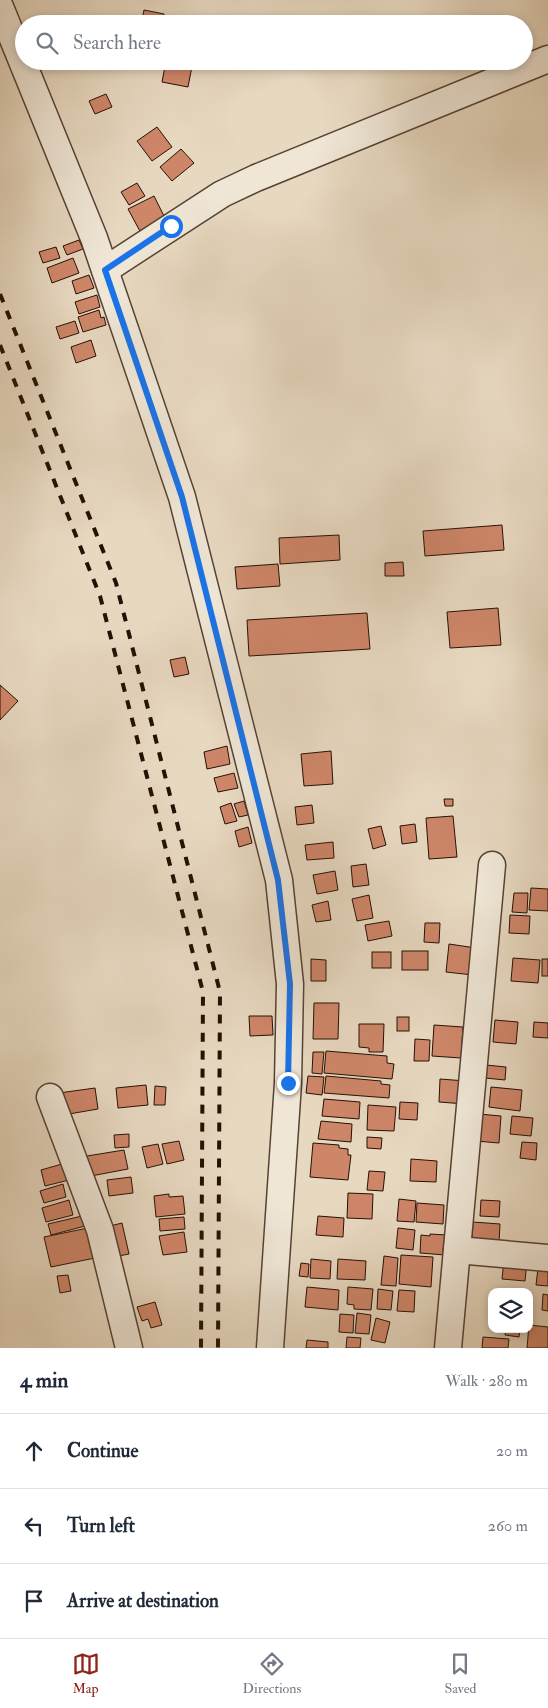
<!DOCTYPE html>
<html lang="en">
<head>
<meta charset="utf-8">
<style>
  body { margin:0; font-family:"IM FELL Double Pica",serif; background:#f2f2f3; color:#1f2937 }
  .controls { position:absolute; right:15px; bottom:15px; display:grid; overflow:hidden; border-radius:10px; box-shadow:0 2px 8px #0003 }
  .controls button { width:45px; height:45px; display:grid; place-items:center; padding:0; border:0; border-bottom:1px solid #e0e1e3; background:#fff; color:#1f2937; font:25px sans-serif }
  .stop { position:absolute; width:15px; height:15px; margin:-11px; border:4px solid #1a73e8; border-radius:50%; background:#fff }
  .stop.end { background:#1a73e8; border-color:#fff; box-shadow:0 1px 5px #0008 }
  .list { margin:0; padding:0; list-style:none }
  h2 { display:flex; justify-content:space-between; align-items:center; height:65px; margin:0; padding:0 20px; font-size:21px }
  h2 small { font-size:16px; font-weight:400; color:#747a83 }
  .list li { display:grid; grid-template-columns:32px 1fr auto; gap:15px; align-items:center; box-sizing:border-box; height:75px; padding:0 20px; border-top:1px solid #e0e1e3 }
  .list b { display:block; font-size:19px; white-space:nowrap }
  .list em { font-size:16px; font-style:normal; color:#747a83 }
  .icon { flex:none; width:28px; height:28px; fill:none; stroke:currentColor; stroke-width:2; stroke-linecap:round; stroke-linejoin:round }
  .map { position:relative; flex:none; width:548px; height:1348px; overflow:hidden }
  .search { position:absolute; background:#fff; box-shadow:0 2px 8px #0003; left:15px; right:15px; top:15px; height:55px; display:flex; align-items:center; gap:12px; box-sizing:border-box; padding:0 18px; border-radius:28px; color:#747a83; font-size:19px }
  .sheet { height:290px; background:#fff }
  nav { display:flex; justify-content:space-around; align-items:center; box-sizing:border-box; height:70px; border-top:1px solid #e0e1e3; background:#fff; font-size:14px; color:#747a83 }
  nav a { display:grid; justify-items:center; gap:2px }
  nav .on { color:#8f2418 }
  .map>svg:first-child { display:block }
  .building { fill:#ce8669; stroke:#251005 }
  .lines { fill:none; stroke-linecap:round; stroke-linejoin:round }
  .street-casing { stroke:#564234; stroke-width:29 }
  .street { stroke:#efe6d6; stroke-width:26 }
  .rail { stroke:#251005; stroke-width:4; stroke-dasharray:9 9; stroke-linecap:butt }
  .route { stroke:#1a73e8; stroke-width:6 }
</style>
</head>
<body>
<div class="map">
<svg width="548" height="1348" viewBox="0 0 548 1348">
  <rect width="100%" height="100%" fill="#e7d8c0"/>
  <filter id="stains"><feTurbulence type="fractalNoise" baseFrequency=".004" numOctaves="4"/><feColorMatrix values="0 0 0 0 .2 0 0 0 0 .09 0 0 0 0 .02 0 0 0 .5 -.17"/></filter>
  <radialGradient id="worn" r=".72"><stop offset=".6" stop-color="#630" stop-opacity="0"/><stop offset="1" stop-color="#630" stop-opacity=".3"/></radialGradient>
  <g class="building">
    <path d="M144,10L164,14L162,24H141Z"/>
    <path d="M82,16L100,18L99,24H81Z"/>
    <path d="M166,61H193L188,87L162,82Z"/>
    <path d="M106,94L112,107L95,114L89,101Z"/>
    <path d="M157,127L172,147L152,161L137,141Z"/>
    <path d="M181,149L194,163L172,181L160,167Z"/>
    <path d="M137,183L145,196L129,205L121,192Z"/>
    <path d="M154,196L167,222L142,235L128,209Z"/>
    <path d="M79,240L83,249L67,255L63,246Z"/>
    <path d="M56,247L60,258L43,263L39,252Z"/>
    <path d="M73,258L79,273L52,283L47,268Z"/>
    <path d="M89,275L94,288L76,294L72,281Z"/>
    <path d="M97,295L100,307L79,314L75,302Z"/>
    <path d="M99,310L101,318L104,317L106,325L83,332L78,317Z"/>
    <path d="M75,321L79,333L60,339L56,327Z"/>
    <path d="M91,340L96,356L76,363L71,347Z"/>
    <path d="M502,525L504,550L425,556L423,531Z"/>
    <path d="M339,535L340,560L280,564L279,538Z"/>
    <path d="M403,562L404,576H385V563Z"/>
    <path d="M278,564L280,586L237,589L235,567Z"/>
    <path d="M498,608L501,645L450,648L447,612Z"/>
    <path d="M367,613L370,649L249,656L247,620Z"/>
    <path d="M185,657L189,674L174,677L170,660Z"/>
    <path d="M0,685L18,701L0,720Z"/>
    <path d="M227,746L230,764L207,769L204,752Z"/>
    <path d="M331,751L333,784L304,786L301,754Z"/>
    <path d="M234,773L238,788L218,792L214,778Z"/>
    <path d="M444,799H453V806H445Z"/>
    <path d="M244,801L248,815L239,817L234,804Z"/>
    <path d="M231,803L237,821L225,824L220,807Z"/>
    <path d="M312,805L314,823L297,825L295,807Z"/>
    <path d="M453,816L457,857L429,859L426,818Z"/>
    <path d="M415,824L417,842L402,844L400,826Z"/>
    <path d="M381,826L386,845L373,849L368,829Z"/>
    <path d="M248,827L252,843L239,847L235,831Z"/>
    <path d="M333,842L334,858L307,860L305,845Z"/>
    <path d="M366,864L369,885L353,887L351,866Z"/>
    <path d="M335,871L338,890L317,894L313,875Z"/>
    <path d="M531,888L548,889V911L529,910Z"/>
    <path d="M514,893H528L527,913L512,912Z"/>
    <path d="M369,895L373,918L357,921L352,899Z"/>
    <path d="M328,901L331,920L316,922L312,905Z"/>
    <path d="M510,915L530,916L529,934L509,933Z"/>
    <path d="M389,921L392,936L368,941L365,925Z"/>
    <path d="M425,923H440L439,943L424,942Z"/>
    <path d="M449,944L476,948L473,975L446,972Z"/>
    <rect x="402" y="951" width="26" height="19"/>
    <rect x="372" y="952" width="19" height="16"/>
    <path d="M513,958L540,960L538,983L511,981Z"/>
    <path d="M311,959L326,960V981H311Z"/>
    <rect x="542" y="959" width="6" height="17"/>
    <path d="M314,1003H339L338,1039H313Z"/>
    <path d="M249,1016H272L273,1035L250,1036Z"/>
    <rect x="397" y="1017" width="12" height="14"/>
    <path d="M495,1020L518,1022L516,1044L493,1042Z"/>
    <path d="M534,1022L548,1023V1038L533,1037Z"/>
    <path d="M359,1024H384L383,1052H369V1048L359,1047Z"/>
    <path d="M434,1025L463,1027L461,1058L432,1056Z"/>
    <path d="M415,1039L430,1040L429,1061H414Z"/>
    <path d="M326,1051L387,1056V1063L394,1064L392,1079L324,1073Z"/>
    <path d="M313,1052H324L322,1074L312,1073Z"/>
    <path d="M486,1065L506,1067L505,1080L485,1078Z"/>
    <path d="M308,1076L324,1077L322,1095L306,1093Z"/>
    <path d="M326,1076L381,1081V1084L390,1085L389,1098L324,1093Z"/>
    <path d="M440,1079L466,1081L465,1104L439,1102Z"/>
    <path d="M146,1085L148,1105L118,1108L116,1088Z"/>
    <path d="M155,1086L166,1087L165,1105H154Z"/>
    <path d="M491,1087L522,1090L520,1111L489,1107Z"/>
    <path d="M95,1088L98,1109L63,1115L59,1093Z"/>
    <path d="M324,1099L360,1102L359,1119L322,1116Z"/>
    <path d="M400,1102L418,1103L417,1120L399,1119Z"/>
    <path d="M368,1105L396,1107L394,1131L367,1130Z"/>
    <path d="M479,1114L501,1116L499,1143L476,1141Z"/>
    <path d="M512,1116L533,1118L531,1136L510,1134Z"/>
    <path d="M321,1121L352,1124L351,1142L318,1139Z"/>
    <path d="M129,1134V1147L115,1148L114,1135Z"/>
    <path d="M367,1137L382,1138L381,1149L367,1148Z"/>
    <path d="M179,1141L184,1160L167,1164L162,1144Z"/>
    <path d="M522,1142L537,1143L536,1160L520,1158Z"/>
    <path d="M313,1143L339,1145V1148L348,1149V1155H351L348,1180L310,1177Z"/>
    <path d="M158,1144L163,1164L147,1168L142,1147Z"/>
    <path d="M124,1150L128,1169L91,1176L87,1156Z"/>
    <path d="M411,1159L437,1161L436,1182L410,1181Z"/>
    <path d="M69,1162L73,1179L45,1186L41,1170Z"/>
    <path d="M369,1171L385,1172L383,1191L367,1190Z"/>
    <path d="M131,1177L133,1193L109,1196L107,1180Z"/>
    <path d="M63,1184L66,1197L44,1203L40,1191Z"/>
    <path d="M348,1193L373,1194L372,1219L347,1218Z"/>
    <path d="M169,1194V1197L183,1196L185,1214L156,1217L154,1196Z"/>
    <path d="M399,1199L416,1201L414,1222L397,1221Z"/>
    <path d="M69,1200L73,1215L46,1222L42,1208Z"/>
    <path d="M481,1200L500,1201L499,1217L480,1216Z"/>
    <path d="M417,1203L444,1205L443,1224L416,1222Z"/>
    <path d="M82,1216L85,1226L51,1235L48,1224Z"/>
    <path d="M318,1216L344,1218L343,1237L316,1235Z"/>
    <path d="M184,1217L185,1229L160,1231L159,1219Z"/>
    <path d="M473,1222L500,1224L499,1243L472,1241Z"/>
    <path d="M122,1223L129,1254L113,1257L106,1227Z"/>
    <path d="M88,1228L95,1258L51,1267L44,1237Z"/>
    <path d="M398,1228L415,1230L413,1250L396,1248Z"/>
    <path d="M184,1232L187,1252L163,1255L159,1236Z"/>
    <path d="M430,1234L447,1235L445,1255L420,1253L421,1235L430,1236Z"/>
    <path d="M401,1255L433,1257L431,1287L399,1284Z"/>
    <path d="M384,1256L398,1258L396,1286L381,1285Z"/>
    <path d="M311,1259L331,1261L330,1279L310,1278Z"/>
    <path d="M338,1259L366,1261L365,1280L337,1279Z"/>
    <path d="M504,1260L527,1262L525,1281L502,1279Z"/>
    <path d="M539,1260L548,1261V1286L536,1285Z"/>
    <path d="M301,1263L309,1264L308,1277L299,1276Z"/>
    <path d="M68,1275L71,1291L60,1293L57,1276Z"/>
    <path d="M307,1287L339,1290L338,1310L305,1307Z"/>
    <path d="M348,1287L373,1289L371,1310L354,1309V1305L347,1304Z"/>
    <path d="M378,1289L393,1291L391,1310L377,1309Z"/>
    <path d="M399,1290L415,1291L414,1312L397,1311Z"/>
    <path d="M543,1294L548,1295V1311L542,1310Z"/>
    <path d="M155,1302L162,1325L151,1328L148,1319L142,1321L137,1307Z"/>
    <path d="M357,1313L371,1315L369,1334L355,1333Z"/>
    <path d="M340,1314L354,1315L353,1333L339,1332Z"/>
    <path d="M376,1318L390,1322L385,1343L371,1340Z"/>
    <path d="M529,1325L548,1327V1348H527Z"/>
    <path d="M506,1329H520L519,1337L505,1335Z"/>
    <path d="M347,1337L361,1338L360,1348H346Z"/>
    <path d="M483,1337L509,1339L508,1348H482Z"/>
    <path d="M307,1340L328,1342V1348H306Z"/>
  </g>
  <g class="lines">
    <g class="street-casing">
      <g id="street">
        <path d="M0,7L94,238L182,497L279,880L290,984L288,1083L270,1348"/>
        <path d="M105,270L222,194L256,178L548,59"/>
        <path d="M50,1097L100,1230L129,1348"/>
        <path d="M457,1250L548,1258"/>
        <path d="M448,1348L492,865"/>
      </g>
    </g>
    <use href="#street" class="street"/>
    <g class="rail">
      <path d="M0,294L116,583L220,992L218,1348"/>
      <path d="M0,345L100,596L203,992L201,1348"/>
    </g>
  </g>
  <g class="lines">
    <path class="route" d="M171,226L105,270L182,497L278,880L290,984L288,1083"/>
  </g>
  <rect width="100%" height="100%" filter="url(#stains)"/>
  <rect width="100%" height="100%" fill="url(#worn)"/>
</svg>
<div class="controls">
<button><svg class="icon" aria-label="layers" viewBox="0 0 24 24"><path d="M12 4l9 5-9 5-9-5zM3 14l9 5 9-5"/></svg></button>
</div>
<div class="stop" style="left:171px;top:226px"></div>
<div class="stop end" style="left:288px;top:1083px"></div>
<div class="search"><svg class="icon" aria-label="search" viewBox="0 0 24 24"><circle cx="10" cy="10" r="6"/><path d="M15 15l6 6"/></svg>Search here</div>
</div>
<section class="sheet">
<h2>4 min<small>Walk · 280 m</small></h2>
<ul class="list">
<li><svg class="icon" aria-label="ahead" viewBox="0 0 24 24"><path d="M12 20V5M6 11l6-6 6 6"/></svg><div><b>Continue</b></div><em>20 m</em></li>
<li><svg class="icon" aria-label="left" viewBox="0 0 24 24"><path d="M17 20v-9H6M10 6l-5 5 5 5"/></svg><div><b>Turn left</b></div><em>260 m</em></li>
<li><svg class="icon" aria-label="arrive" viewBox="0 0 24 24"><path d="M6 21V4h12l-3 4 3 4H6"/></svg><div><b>Arrive at destination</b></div></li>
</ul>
</section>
<nav>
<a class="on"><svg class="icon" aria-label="map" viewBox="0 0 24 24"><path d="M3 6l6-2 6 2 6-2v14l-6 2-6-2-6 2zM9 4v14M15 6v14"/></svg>Map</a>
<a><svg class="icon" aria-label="directions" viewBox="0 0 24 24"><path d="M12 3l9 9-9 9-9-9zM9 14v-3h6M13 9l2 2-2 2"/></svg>Directions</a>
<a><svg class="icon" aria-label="saved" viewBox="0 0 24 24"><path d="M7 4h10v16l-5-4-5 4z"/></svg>Saved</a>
</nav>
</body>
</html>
